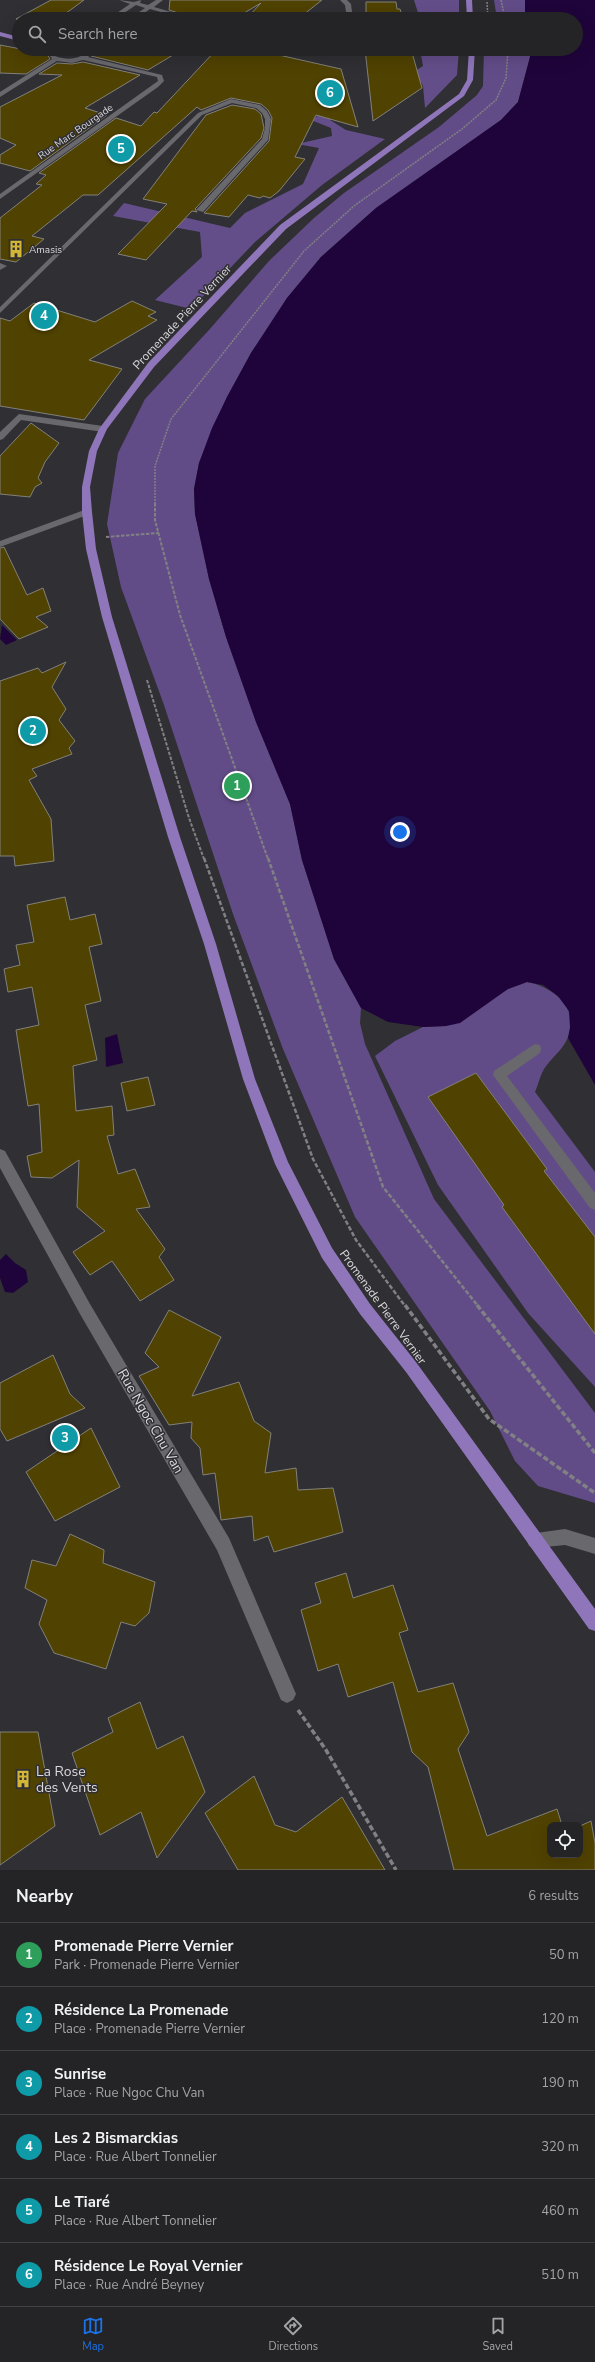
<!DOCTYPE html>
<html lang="en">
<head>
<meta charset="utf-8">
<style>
  body { margin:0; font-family:"Nunito Sans",sans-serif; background:#302f32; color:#f1f3f6 }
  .controls { position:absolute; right:12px; bottom:12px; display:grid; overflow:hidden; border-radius:8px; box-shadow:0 4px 16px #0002 }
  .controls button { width:36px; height:36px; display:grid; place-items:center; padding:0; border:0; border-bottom:1px solid #414043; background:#242326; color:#f1f3f6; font:20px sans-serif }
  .you { position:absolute; left:400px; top:832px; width:14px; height:14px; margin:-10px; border:3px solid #fff; border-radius:50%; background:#1a73e8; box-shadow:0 0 0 6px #1a73e833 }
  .badge { display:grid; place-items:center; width:26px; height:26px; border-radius:50%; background:#1a73e8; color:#fff; font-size:13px; font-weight:700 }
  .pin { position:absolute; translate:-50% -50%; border:2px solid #fff; box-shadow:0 1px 4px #0006 }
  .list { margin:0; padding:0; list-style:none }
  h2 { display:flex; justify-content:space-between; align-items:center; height:52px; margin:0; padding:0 16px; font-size:17px }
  h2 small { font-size:13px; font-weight:400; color:#a3a4a7 }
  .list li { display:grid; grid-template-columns:26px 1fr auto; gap:12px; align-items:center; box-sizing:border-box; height:64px; padding:0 16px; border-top:1px solid #414043 }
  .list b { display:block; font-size:15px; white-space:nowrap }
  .list p { margin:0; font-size:13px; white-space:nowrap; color:#a3a4a7 }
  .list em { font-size:13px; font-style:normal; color:#a3a4a7 }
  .icon { flex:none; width:22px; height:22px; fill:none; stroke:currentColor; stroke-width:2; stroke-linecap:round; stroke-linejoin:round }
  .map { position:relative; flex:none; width:595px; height:1870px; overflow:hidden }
  .search { position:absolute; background:#242326; box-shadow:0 4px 16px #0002; left:12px; right:12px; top:12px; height:44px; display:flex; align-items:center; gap:10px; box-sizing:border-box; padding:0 14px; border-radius:22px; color:#a3a4a7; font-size:15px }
  .sheet { height:436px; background:#242326 }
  nav { display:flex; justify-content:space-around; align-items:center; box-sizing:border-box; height:56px; border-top:1px solid #414043; background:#242326; font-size:11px; color:#a3a4a7 }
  nav a { display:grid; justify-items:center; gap:2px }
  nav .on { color:#1a73e8 }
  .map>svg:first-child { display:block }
  .green { fill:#624c88 }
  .forest { fill:#644e8a }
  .water { fill:#1f043b }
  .building { fill:#504201; stroke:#82817b }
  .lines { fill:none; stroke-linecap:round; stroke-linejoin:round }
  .path-far3 { stroke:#818084; stroke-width:1.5; stroke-dasharray:2 1; stroke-linecap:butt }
  .path-far2 { stroke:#818084; stroke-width:2; stroke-dasharray:3.5 1.5; stroke-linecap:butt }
  .path-far1 { stroke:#818084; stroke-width:2.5; stroke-dasharray:4.5 2; stroke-linecap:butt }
  .path { stroke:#818084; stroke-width:3.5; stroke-dasharray:5.5 2.5; stroke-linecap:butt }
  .minor { fill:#69686d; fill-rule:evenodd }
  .major { fill:#8f76ba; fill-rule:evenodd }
  .labels { text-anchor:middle; stroke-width:3; stroke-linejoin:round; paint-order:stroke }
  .far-street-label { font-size:10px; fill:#dad9dc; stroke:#302f33 }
  .far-poi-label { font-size:10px; fill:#dad9dc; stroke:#302f33; text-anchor:start }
  .street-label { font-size:12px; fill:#dad9dc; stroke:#302f33 }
  .near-street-label { font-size:14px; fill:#dad9dc; stroke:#302f33 }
  .near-poi-label { font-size:14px; fill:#dad9dc; stroke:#302f33; text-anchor:start }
</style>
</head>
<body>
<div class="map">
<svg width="595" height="1870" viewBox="0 0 595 1870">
  <rect width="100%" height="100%" fill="#302f33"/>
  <g class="green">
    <path d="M494,0H525V19H497Z"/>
    <path d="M484,49H529L530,57L518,102L501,120L376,208L321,257L287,298L251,353L227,397L199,463L194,489L195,514L209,579L226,637L256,722L290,804L302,860L334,959L361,1008L360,1023L365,1044L434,1199L595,1413V1503L538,1486L515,1461L490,1411L355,1217L283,1049L233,914L164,705L121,587L107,524L118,453L145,399L209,330L269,261L314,218L344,193L439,127L477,95L483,86Z"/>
    <path d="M527,982C553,987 580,1008 568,1037C563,1050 551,1058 544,1069C540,1076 538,1085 535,1092L595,1172V1387L528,1313L438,1185L375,1056L395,1041L423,1027L446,1026L508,989Z"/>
  </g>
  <g class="forest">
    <path d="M414,0H459V19H420Z"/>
    <path d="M420,49H459L457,75L425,108L423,86L415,71L423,66Z"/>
    <path d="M345,99L337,113L330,120L346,130L385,139L322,185L255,242L191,309L155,300L202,257L200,232L113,216L124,203L230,228L245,213L303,184L319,148L297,144L332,136L331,128L311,120Z"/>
  </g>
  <g class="water">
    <path d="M525,0H595V1085L568,1038L570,1027L569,1011L558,996L543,985L527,982L508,989L460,1023L446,1026L423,1027L388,1022L361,1008L334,959L302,860L290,804L256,722L226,637L209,579L195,514L194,489L199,463L212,428L227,397L251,353L287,298L321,257L376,208L501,120L518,102L530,57L529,49H576V19H525Z"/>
    <path d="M2,625L17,640L6,645L0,639Z"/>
    <path d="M117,1034L123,1063L106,1067L105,1038Z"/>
    <path d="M6,1254L15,1263L26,1270L28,1282L13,1293L5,1292L0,1278V1260Z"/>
  </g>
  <g class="building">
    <path d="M51,0H84L58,19H16Z"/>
    <path d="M170,0H322L298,19H246L261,3L234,19H197L169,10Z"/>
    <path d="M366,2H396L397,9H400L403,19H362L361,14H366Z"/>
    <path d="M0,45L47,54L50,59L26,74L0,73Z"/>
    <path d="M100,49H183L148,70L91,56Z"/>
    <path d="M217,49H252L341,69L358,127L316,115L295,157L305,159L279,191L270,198L263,196L260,198L248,195L229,217L204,213L269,141L272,118L268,110L261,104L231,98L201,110L197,107L98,195H83L32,236L44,239L16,262L0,259V218L42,185L36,184L46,175L39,173L116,118L141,126L154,112L157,113Z"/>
    <path d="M365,49H411L422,88L373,121Z"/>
    <path d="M83,62L140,75L85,108L107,115L30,171L0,163V155L16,145L0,138V107L62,75L39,74L57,63L72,64Z"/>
    <path d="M232,105L255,109L261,114L264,128L261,138L195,209L197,212L192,211L146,260L118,254L167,204L143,199L206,115Z"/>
    <path d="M132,301L156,312L148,316L157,320L89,360L122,369L84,420L0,406V318L10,321L34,303L95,322Z"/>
    <path d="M31,423L59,443L45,462L38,478L42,483L35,487L30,497L0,494V456Z"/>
    <path d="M4,547L27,595L43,588L51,611L36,617L48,627L19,639L0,619V548Z"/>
    <path d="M66,662L52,687L66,709L59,720L75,741L69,748L72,754L32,769L37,776L29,780L51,819L54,861L15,866L14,856H0V681L38,668L42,673Z"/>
    <path d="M65,897L70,920L95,914L102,944L89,947L101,1001L85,1005L97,1060L73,1066L76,1111L112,1106L114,1135L107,1136L118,1174L135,1169L150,1207L136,1209L165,1249L159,1257L174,1280L140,1301L112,1261L90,1275L73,1252L105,1231L77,1207L79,1160L52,1178L31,1177L27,1156L42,1152L39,1104L28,1106L16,1030L39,1025L32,987L8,992L4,969L20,965L16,945L34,942L27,905Z"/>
    <path d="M476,1073L547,1169L544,1171L595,1237V1334L502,1207L504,1205L428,1097Z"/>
    <path d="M148,1077L155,1105L127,1111L121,1083Z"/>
    <path d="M169,1310L221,1337L192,1396L239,1382L254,1421L271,1433L265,1473L296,1468L298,1490L333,1488L343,1532L274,1552L268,1536L254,1541L252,1516L221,1520L215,1473L203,1475L200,1448L191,1438L192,1422L169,1425L139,1376L159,1367L145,1353Z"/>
    <path d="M53,1355L70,1394L85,1408L7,1441L0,1429V1383Z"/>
    <path d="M91,1428L120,1487L55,1521L26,1472Z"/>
    <path d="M70,1534L104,1550L103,1563L155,1582L149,1613L135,1626L121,1622L106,1669L54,1653L39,1624L47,1600L25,1588L32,1560L56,1566Z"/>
    <path d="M346,1573L353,1598L393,1585L408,1630L399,1633L418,1692L453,1683L469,1732L458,1749L487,1836L557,1809L562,1825H550V1855H580V1826L591,1821L595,1843V1870H454L428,1767L412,1752L393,1682L348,1697L338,1664L318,1671L301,1610L321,1603L315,1583Z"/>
    <path d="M140,1702L157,1749L183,1736L205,1792L157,1858L141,1812L100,1835L72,1753L113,1732L108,1718Z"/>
    <path d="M0,1732H38L55,1826L0,1865Z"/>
    <path d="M254,1776L275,1825L296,1832L342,1797L385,1870H238L205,1813Z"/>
  </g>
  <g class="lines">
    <g class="path-far3">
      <path d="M501,0L505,19"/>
      <path d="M487,2L488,19"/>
      <path d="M155,504V466L171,419L304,251L354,206L462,129L496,100L506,78L508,49"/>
    </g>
    <g class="path-far2">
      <path d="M155,503V520L180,615L268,859"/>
      <path d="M106,537L159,533"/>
      <path d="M147,680L189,818L204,859"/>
    </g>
    <g class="path-far1">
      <path d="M204,858L313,1159L356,1240L405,1306"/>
      <path d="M268,858L383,1187L478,1306"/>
    </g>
    <g class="path">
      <path d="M405,1305L489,1419L595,1493"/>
      <path d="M477,1305L595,1453"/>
      <path d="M298,1710L326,1750L396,1870"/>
    </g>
    <g class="minor">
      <path d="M119,0L134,2L141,0L140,3L148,5L156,0H163L154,7L196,19H186L150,9L136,19H129L145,8L136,5L115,19H108L130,4Z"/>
      <path d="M340,0H347L351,4L353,19H347L345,5Z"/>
      <path d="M52,49H58L54,53L55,56C66,60 77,60 86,53L85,49H91L92,54L88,57L162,75L164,81L158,87L0,199V194L158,81L157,77L83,60L72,63L57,61L0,97V92L52,59L48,53Z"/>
      <path d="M306,49H333C328,52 311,52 306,49Z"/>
      <path d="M231,99L260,105L267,111L271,119L268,140L203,212L196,210L262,139L265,128V119L262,113L256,108L232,103L202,115L0,313V307L198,113Z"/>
      <path d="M0,263L7,266L0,270Z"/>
      <path d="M19,414L103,426L107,429L103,432L21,420L3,439L0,440V432Z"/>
      <path d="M87,509L92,512L90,514L0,547V541Z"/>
      <path d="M535,1044L540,1045L541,1049L540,1053L507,1076L595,1193V1210L590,1208L493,1075L494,1071Z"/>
      <path d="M0,1149L5,1151L90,1304L229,1538L296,1694L293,1700L287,1703L281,1700L217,1550L80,1314L0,1168Z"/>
      <path d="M565,1529L595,1538V1554L565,1545L535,1548L529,1546L527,1540L529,1534Z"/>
    </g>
    <g class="major">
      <path d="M466,0H472L473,19H467Z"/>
      <path d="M0,32L19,37V41L0,36Z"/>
      <path d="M469,49H475L473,80L464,96L286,229L154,367L107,429L97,451L90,487L92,512L96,549L112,617L180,837L216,944L255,1079L288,1162L332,1248L370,1304L416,1362L595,1609V1631L589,1629L406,1372L360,1314L322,1258L275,1164L243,1079L204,944L168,837L102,617L86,549L82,512V487L89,451L99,429L148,363L280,225L459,94L467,80Z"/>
    </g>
  </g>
  <defs>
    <g id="building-bare" transform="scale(1.38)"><path d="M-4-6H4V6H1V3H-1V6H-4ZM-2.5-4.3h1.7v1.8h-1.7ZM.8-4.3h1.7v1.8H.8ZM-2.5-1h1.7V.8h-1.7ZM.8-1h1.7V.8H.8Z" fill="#d3b635" stroke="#302f33" stroke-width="2.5" paint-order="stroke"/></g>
  </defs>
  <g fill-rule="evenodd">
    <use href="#building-bare" x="16" y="249"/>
    <use href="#building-bare" x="23" y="1779"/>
  </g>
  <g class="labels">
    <g class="far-street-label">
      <text transform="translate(75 131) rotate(-35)" y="4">Rue Marc Bourgade</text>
    </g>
    <g class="far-poi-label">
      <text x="29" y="253">Amasis</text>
    </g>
    <g class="street-label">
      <text transform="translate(182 317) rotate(-47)" y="4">Promenade Pierre Vernier</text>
      <text transform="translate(383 1307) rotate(54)" y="4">Promenade Pierre Vernier</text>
    </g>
    <g class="near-street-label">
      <text transform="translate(151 1421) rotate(60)" y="5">Rue Ngoc Chu Van</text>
    </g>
    <g class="near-poi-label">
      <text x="36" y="1776">La Rose<tspan x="36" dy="16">des Vents</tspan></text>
    </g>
  </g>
</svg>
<div class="controls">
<button><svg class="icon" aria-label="locate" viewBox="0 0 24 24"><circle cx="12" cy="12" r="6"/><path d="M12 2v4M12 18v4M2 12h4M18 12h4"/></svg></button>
</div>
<div class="you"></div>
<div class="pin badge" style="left:237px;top:786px;background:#2e9e5b">1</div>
<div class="pin badge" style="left:33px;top:731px;background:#0f9aa8">2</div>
<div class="pin badge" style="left:65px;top:1438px;background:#0f9aa8">3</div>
<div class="pin badge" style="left:44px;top:316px;background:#0f9aa8">4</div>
<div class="pin badge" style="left:121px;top:149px;background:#0f9aa8">5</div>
<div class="pin badge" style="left:330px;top:93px;background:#0f9aa8">6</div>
<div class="search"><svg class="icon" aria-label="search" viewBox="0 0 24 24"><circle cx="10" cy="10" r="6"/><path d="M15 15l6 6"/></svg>Search here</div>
</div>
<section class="sheet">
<h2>Nearby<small>6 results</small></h2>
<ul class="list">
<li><span class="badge" style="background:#2e9e5b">1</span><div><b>Promenade Pierre Vernier</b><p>Park · Promenade Pierre Vernier</p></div><em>50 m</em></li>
<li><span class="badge" style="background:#0f9aa8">2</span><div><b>Résidence La Promenade</b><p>Place · Promenade Pierre Vernier</p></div><em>120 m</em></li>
<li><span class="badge" style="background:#0f9aa8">3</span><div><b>Sunrise</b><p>Place · Rue Ngoc Chu Van</p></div><em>190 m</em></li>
<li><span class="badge" style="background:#0f9aa8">4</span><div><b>Les 2 Bismarckias</b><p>Place · Rue Albert Tonnelier</p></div><em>320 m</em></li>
<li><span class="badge" style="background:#0f9aa8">5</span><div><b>Le Tiaré</b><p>Place · Rue Albert Tonnelier</p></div><em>460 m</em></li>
<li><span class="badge" style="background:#0f9aa8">6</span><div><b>Résidence Le Royal Vernier</b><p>Place · Rue André Beyney</p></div><em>510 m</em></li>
</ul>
</section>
<nav>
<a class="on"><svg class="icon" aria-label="map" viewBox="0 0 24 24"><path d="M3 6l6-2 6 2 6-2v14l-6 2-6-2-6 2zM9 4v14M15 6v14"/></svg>Map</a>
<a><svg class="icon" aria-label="directions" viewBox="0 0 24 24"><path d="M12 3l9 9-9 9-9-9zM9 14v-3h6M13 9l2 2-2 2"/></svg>Directions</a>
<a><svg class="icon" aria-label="saved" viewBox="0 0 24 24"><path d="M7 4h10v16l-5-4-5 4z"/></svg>Saved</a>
</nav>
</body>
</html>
